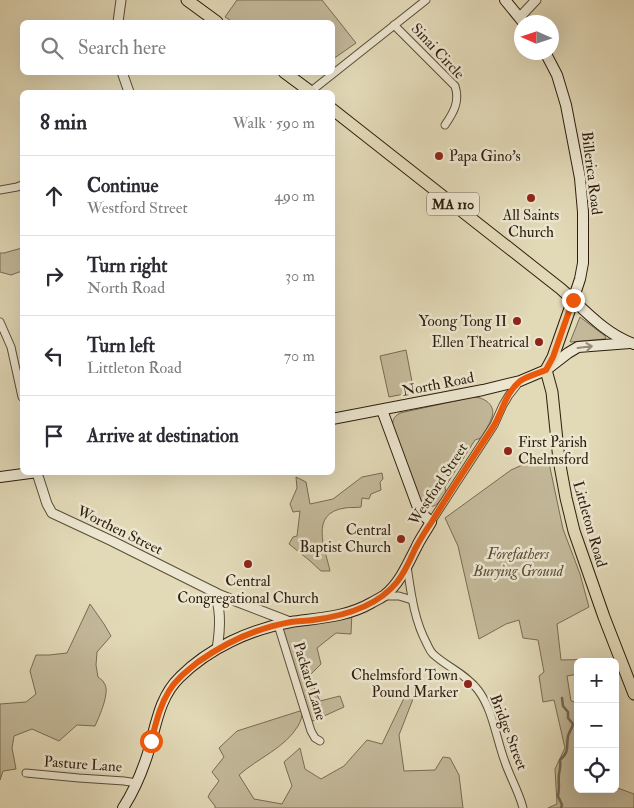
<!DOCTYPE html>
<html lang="en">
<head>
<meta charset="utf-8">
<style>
  body { margin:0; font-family:"IM FELL Double Pica",serif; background:#f7f7f7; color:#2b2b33 }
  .controls { position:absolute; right:15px; bottom:15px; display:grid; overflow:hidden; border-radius:8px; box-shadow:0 5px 20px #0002 }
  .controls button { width:45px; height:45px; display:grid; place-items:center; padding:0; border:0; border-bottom:1px solid #e1e1e2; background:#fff; color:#2b2b33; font:25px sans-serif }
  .compass { position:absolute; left:514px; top:15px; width:45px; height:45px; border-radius:50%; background:#fff; box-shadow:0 5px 20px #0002; rotate:273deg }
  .stop { position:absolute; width:15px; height:15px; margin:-11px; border:4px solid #ea580c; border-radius:50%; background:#fff }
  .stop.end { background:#ea580c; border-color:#fff; box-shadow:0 1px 5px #0008 }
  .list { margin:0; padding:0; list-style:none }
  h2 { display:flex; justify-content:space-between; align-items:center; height:65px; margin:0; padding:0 20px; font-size:21px }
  h2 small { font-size:16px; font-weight:400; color:#7c7c81 }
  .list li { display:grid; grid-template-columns:32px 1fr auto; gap:15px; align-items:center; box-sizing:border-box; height:80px; padding:0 20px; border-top:1px solid #e1e1e2 }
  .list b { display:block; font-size:19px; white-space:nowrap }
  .list p { margin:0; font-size:16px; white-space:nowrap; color:#7c7c81 }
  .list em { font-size:16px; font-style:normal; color:#7c7c81 }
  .icon { flex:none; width:28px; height:28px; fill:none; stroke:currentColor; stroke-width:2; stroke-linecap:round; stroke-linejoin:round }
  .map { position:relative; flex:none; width:634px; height:808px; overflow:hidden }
  .search { position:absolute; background:#fff; box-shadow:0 5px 20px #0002; left:20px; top:20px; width:315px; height:55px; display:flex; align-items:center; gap:12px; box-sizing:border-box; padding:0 18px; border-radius:8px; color:#7c7c81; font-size:19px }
  .panel { position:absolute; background:#fff; box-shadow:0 5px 20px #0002; left:20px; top:90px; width:315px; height:385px; border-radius:8px }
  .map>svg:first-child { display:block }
  .green { fill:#c3b99a; stroke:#786c54 }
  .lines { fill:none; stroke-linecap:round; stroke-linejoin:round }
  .stream { stroke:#746850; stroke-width:2.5 }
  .minor-casing { stroke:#5a4d38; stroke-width:9 }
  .tertiary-casing { stroke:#5a4d38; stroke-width:11 }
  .secondary-casing { stroke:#2d1e0d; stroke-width:12 }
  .primary-casing { stroke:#2d1e0d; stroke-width:13 }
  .minor { stroke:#ece6d0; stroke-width:7 }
  .tertiary { stroke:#ece6d0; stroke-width:9 }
  .secondary { stroke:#ece6d0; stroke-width:10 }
  .primary { stroke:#e2d9b7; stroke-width:11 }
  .oneway { stroke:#968c78 }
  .route { stroke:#ea580c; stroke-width:6 }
  .poi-dot { fill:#8f2418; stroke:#ece6d0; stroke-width:2 }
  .labels { text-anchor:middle; stroke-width:5; stroke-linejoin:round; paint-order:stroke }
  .shield { fill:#ece6d0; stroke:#665a48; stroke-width:1 }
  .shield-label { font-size:14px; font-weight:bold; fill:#2d1e0d }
  .street-label { font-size:15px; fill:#2d1e0d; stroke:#ece6d0 }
  .poi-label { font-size:15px; fill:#2d1e0d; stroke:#ece6d0; text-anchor:end }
  .park-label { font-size:15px; font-style:italic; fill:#5a4c37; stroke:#ece6d0 }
</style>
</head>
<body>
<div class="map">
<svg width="634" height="808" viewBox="0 0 634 808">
  <rect width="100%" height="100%" fill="#e2d9b7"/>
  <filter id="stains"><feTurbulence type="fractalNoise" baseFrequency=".004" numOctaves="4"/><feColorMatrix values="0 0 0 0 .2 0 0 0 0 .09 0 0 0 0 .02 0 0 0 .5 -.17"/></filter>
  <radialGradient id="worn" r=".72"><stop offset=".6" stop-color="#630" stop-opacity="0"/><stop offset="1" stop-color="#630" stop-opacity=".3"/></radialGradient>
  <g class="green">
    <path d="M237,0H322L356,43L333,59L332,22H233L225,17Z"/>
    <path d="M22,248V271L11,275L0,272V253H4Z"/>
    <path d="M580,317L605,336L606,338L605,339L570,342Z"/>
    <path d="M406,350L414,392L389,397L380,356Z"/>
    <path d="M473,397C484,397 496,405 492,417C490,424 484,432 481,438L475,440L445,487L446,492C439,502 436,511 422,504L393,428C392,421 393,417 400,413Z"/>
    <path d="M540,457L546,458L549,463L563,529L580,574L589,607L557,624L561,660L603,659L602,662H578V674L567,676L571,701L578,703V789H615V787L634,794V808H548L557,804L555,769L565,748L554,700L543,702L539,676L544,672L538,640L523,638L519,620L506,624L479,639L458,546L445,518L511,470Z"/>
    <path d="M382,473L383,479L380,482L381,490L371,494L369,499L362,498L361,507C356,508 350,507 345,508C309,513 325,548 330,571H321L309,560L289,544L293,537L297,536L300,511L293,512L290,504L297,488L296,477L306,482L310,504L333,499L362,477Z"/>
    <path d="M90,604L104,624L111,636L97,652L96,665L98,677C100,679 103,680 104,683C111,691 99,717 95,726L77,725L59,741L32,729L14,736L12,748L16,769L3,771L0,780V704L26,702L36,694L30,671L36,655H49L67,653Z"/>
    <path d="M352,612L351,634L336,633L317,648L321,664L309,676L320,701L340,696L344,707L313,721L303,711C302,716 301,721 298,726C285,748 258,758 239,775L254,799L282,804L292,786L284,762L300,748L305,769L321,779L344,766L367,740L382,744L406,694L413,699L399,735L404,771L435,770L443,757L450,758L459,775L463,808H215V806L208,797L210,793L219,781L212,772L224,757L219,748L237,731L303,710L278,625Z"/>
  </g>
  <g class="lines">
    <path class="stream" d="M561,808L562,805L558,796C560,786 558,783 559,774C560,768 561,766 560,760C570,751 566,748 568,736C569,732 572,729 573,724L568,718V712L563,706L562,698"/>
    <g class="minor-casing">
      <g id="minor">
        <path d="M394,25L455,86C460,101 454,112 445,125"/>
        <path d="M310,92L426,0"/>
        <path d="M0,190L17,187L22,185"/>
        <path d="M0,322L11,347L22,397"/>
        <path d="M431,522L494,425L503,405L509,395L520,381"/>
        <path d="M407,566C411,593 414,620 427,644C429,648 430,651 433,654C447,667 466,674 478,690C493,710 496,738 505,762C510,777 519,792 523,808"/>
        <path d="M384,596H399L412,600"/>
        <path d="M278,625L311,731L315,738L320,741"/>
        <path d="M26,773L79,778L124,781L137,783"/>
      </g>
    </g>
    <g class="tertiary-casing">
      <g id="tertiary">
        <path d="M520,17L536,0"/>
        <path d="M118,22L121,0"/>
        <path d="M122,72L129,92"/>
        <path d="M37,473L47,504L52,513L112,541L220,595L290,622"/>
        <path d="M214,592C222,609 220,631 217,649"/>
      </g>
    </g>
    <g class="secondary-casing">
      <g id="secondary">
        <path d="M505,0L523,22"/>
        <path d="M545,52L557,75L566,105L580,178L583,212V263L580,279L573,300C591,317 610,336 634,344"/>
        <path d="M332,419L483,390L520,381L546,370L568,353L578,347L630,343"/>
        <path d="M0,477L38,472"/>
        <path d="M123,808C134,791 142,772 148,753C156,726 159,697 180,677C209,648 251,629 291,622C319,618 347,617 371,603C376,600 381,598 385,595C400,583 407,565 416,548C420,539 426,531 431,522L421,513L417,505L382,410"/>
      </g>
    </g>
    <g class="primary-casing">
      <g id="primary">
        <path d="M187,0L217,22"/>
        <path d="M284,72L311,92"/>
        <path d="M332,109L561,289L573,300L553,357L546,370L552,392L559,460L566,498L574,531L604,617L634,694"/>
      </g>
    </g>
    <use href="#minor" class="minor"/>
    <use href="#tertiary" class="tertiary"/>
    <use href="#secondary" class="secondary"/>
    <use href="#primary" class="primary"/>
  </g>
  <defs><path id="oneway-shaft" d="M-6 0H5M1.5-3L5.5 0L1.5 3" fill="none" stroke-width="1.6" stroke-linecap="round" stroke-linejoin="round" transform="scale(1.25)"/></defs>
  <use class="oneway" href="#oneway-shaft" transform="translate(585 347) rotate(-7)"/>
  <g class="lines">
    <path class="route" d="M151,741C156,724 159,707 169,691C176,679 187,671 198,662C226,642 256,628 291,622C298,621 306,621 313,620C344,616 377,607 397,582C405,572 410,560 415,549C420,540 425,531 431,523C451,490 472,459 493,427C502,413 505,394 519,382C524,377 539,373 546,370L553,357L573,300"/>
  </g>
  <g class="poi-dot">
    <circle cx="439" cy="156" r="5"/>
    <circle cx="531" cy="198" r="5"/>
    <circle cx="517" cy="321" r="5"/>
    <circle cx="539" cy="342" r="5"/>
    <circle cx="508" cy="451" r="5"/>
    <circle cx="401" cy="539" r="5"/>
    <circle cx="248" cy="564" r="5"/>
    <circle cx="468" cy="684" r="5"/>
  </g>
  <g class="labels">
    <rect class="shield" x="427" y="192.5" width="52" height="23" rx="4"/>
    <g class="shield-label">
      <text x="453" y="209">MA 110</text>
    </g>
    <g class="street-label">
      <text transform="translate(438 51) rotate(47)" y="5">Sinai Circle</text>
      <text transform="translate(592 173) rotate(83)" y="5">Billerica Road</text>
      <text transform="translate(438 384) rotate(-11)" y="5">North Road</text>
      <text transform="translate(438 484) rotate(-57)" y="5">Westford Street</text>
      <text transform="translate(590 524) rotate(74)" y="5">Littleton Road</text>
      <text transform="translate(120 530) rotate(26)" y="5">Worthen Street</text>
      <text transform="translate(310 681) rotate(73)" y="5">Packard Lane</text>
      <text transform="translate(509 732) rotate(69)" y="5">Bridge Street</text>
      <text transform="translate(83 764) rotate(4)" y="5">Pasture Lane</text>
    </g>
    <g class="poi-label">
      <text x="449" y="161" text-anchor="start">Papa Gino's</text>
      <text x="531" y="220" text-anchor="middle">All Saints<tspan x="531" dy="17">Church</tspan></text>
      <text x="507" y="326">Yoong Tong II</text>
      <text x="529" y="347">Ellen Theatrical</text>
      <text x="518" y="447" text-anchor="start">First Parish<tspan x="518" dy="17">Chelmsford</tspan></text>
      <text x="391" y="535">Central<tspan x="391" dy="17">Baptist Church</tspan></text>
      <text x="248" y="586" text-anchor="middle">Central<tspan x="248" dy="17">Congregational Church</tspan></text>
      <text x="458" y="680">Chelmsford Town<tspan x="458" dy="17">Pound Marker</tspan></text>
    </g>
    <g class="park-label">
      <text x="518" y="559">Forefathers<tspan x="518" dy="17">Burying Ground</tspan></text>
    </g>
  </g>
  <rect width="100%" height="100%" filter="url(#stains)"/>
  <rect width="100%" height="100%" fill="url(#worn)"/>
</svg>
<div class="controls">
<button>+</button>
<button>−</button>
<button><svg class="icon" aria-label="locate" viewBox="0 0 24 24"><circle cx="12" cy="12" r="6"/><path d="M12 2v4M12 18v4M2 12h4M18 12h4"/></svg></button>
</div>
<svg class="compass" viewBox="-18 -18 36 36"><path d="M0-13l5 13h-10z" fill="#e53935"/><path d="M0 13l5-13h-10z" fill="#7c7c81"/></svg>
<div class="stop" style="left:151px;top:741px"></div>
<div class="stop end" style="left:573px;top:300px"></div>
<div class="search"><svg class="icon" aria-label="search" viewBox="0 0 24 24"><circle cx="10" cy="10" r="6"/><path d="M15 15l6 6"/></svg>Search here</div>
<section class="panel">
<h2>8 min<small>Walk · 590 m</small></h2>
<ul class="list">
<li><svg class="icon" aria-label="ahead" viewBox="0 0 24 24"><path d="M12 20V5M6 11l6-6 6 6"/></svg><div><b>Continue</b><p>Westford Street</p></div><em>490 m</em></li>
<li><svg class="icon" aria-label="right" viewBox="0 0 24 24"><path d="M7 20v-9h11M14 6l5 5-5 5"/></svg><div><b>Turn right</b><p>North Road</p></div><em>30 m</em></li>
<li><svg class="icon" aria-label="left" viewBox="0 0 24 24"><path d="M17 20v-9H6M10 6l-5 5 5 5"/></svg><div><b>Turn left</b><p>Littleton Road</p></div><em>70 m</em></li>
<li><svg class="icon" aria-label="arrive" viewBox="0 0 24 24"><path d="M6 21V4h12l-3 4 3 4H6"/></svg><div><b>Arrive at destination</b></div></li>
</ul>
</section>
</div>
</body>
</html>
